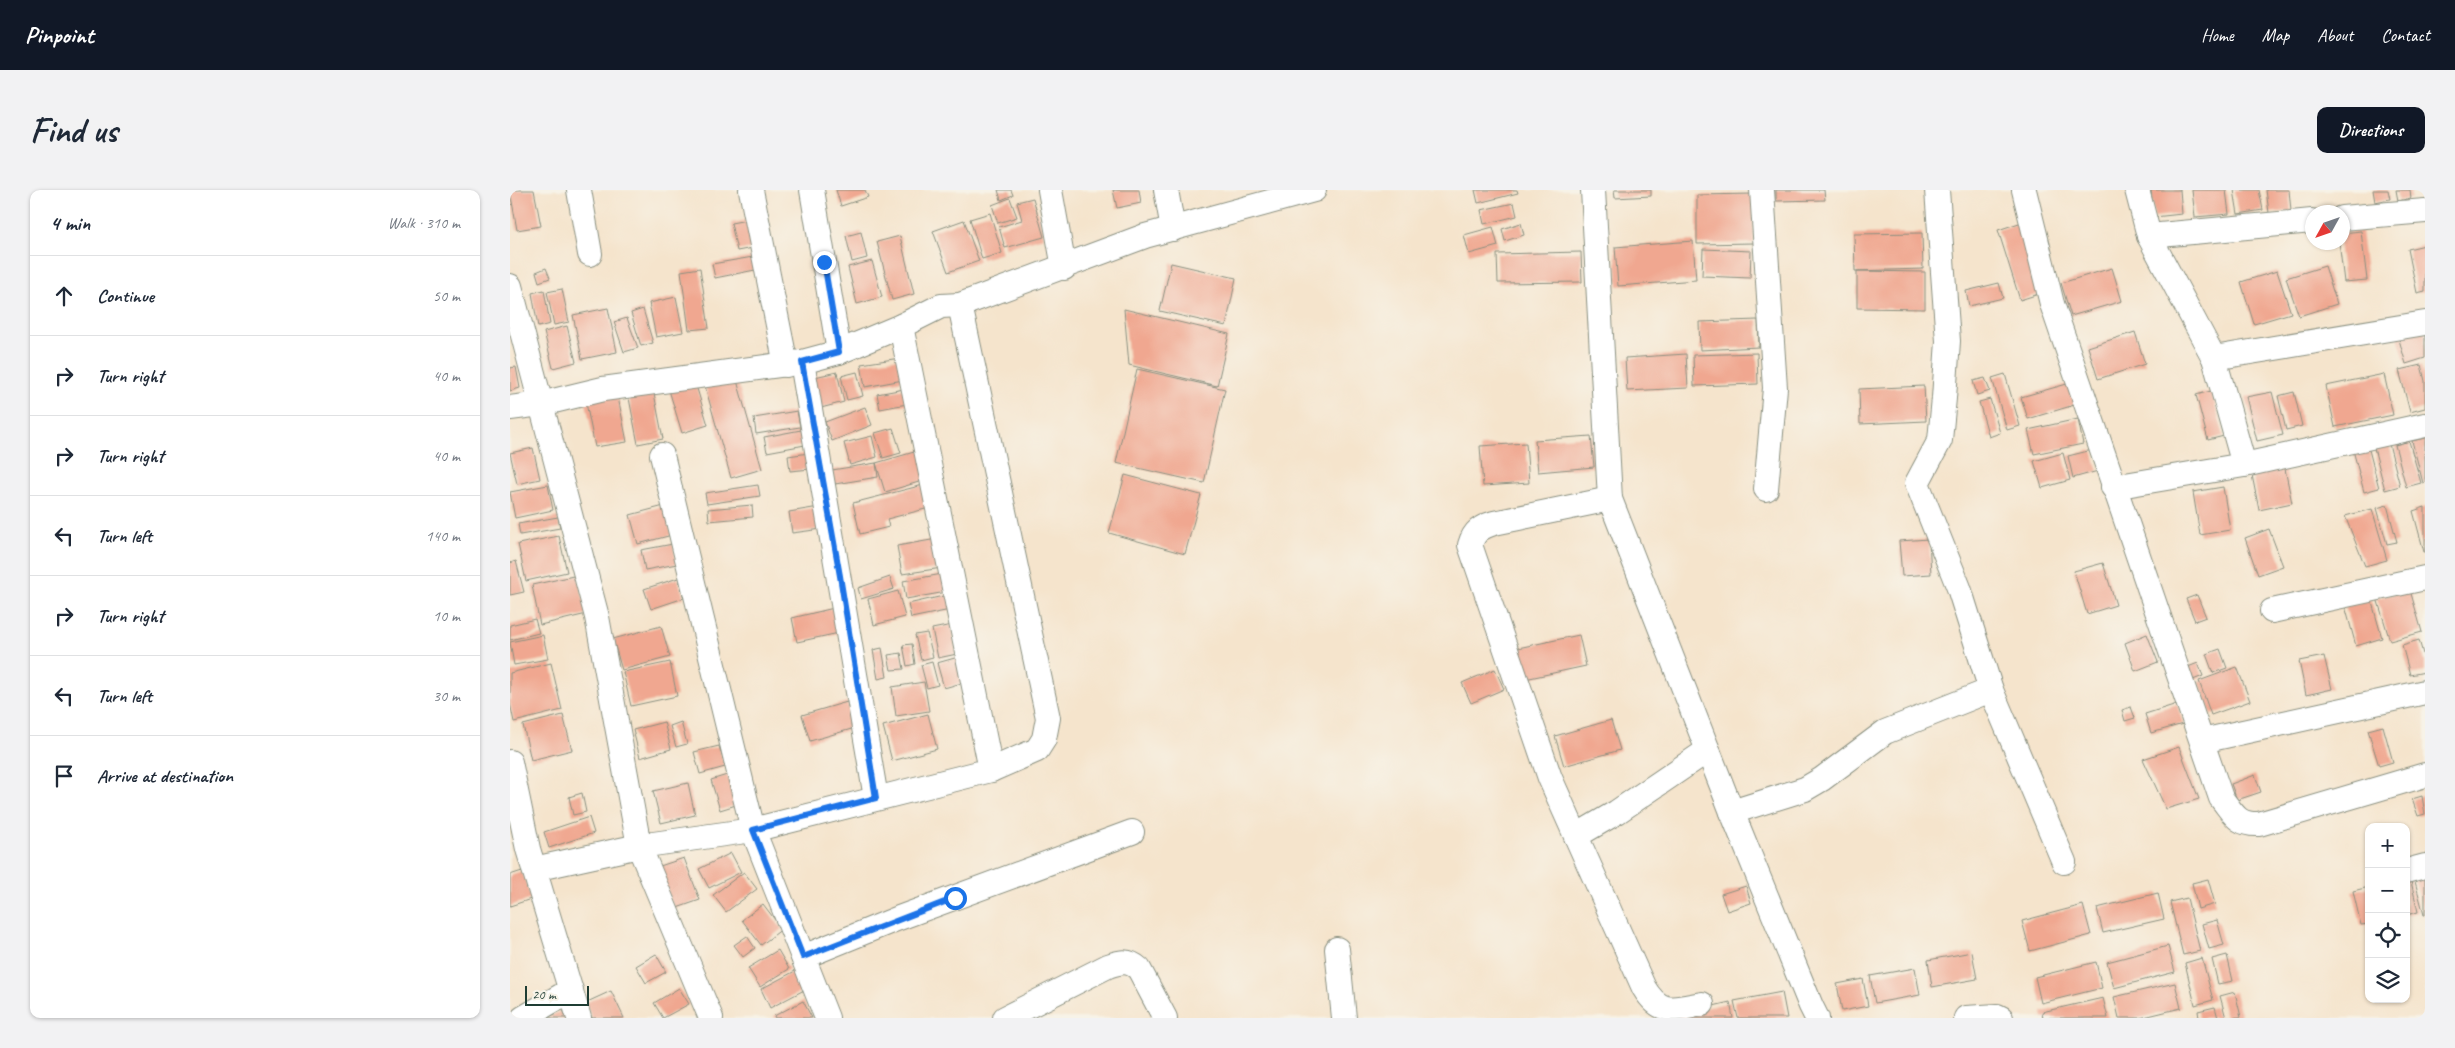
<!DOCTYPE html>
<html lang="en">
<head>
<meta charset="utf-8">
<style>
  body { margin:0; font-family:Caveat,sans-serif; background:#f2f2f3; color:#1f2937 }
  .controls { position:absolute; right:15px; bottom:15px; display:grid; overflow:hidden; border-radius:10px; box-shadow:0 1px 4px #0004 }
  .controls button { width:45px; height:45px; display:grid; place-items:center; padding:0; border:0; border-bottom:1px solid #e0e1e3; background:#fff; color:#1f2937; font:25px sans-serif }
  .compass { position:absolute; left:1795px; top:15px; width:45px; height:45px; border-radius:50%; background:#fff; box-shadow:0 1px 4px #0004; rotate:230deg }
  .scale { position:absolute; left:15px; bottom:12px; width:64px; box-sizing:border-box; padding-left:5px; border:2px solid #1f3d34; border-top:0; font-size:14px; line-height:18px; white-space:nowrap; color:#1f3d34; -webkit-text-stroke:4px #f7f3e8; paint-order:stroke }
  .stop { position:absolute; width:15px; height:15px; margin:-11px; border:4px solid #1a73e8; border-radius:50%; background:#fff }
  .stop.end { background:#1a73e8; border-color:#fff; box-shadow:0 1px 5px #0008 }
  .list { margin:0; padding:0; list-style:none }
  h2 { display:flex; justify-content:space-between; align-items:center; height:65px; margin:0; padding:0 20px; font-size:21px }
  h2 small { font-size:16px; font-weight:400; color:#747a83 }
  .list li { display:grid; grid-template-columns:32px 1fr auto; gap:15px; align-items:center; box-sizing:border-box; height:80px; padding:0 20px; border-top:1px solid #e0e1e3 }
  .list b { display:block; font-size:19px; white-space:nowrap }
  .list em { font-size:16px; font-style:normal; color:#747a83 }
  .icon { flex:none; width:28px; height:28px; fill:none; stroke:currentColor; stroke-width:2; stroke-linecap:round; stroke-linejoin:round }
  .map { position:relative; flex:none; width:1915px; height:828px; overflow:hidden; border-radius:10px }
  header { display:flex; align-items:center; gap:30px; box-sizing:border-box; height:70px; padding:0 25px; background:#111827; color:#fff }
  header strong { font-size:24px }
  nav { display:flex; gap:28px; margin-inline-start:auto; font-size:18px }
  .intro { display:flex; align-items:center; justify-content:space-between; box-sizing:border-box; height:120px; padding:0 30px }
  h1 { margin:0; font-size:35px }
  .button { padding:12px 22px; border-radius:10px; background:#111827; color:#fff; font-size:18px; font-weight:700 }
  main { display:flex; gap:30px; padding:0 30px }
  aside { flex:1; background:#fff; border-radius:10px; box-shadow:0 1px 4px #0004 }
  .map>svg:first-child { display:block }
  .building { fill:#f0a790 }
  .lines { fill:none; stroke-linecap:round; stroke-linejoin:round }
  .street-casing { stroke:#8a9080; stroke-width:26 }
  .street { stroke:#fff; stroke-width:24 }
  .route { stroke:#1a73e8; stroke-width:6 }
</style>
</head>
<body>
<header>
<strong>Pinpoint</strong>
<nav><a>Home</a><a>Map</a><a>About</a><a>Contact</a></nav>
</header>
<div class="intro"><h1>Find us</h1><a class="button">Directions</a></div>
<main>
<aside>
<h2>4 min<small>Walk · 310 m</small></h2>
<ul class="list">
<li><svg class="icon" aria-label="ahead" viewBox="0 0 24 24"><path d="M12 20V5M6 11l6-6 6 6"/></svg><div><b>Continue</b></div><em>50 m</em></li>
<li><svg class="icon" aria-label="right" viewBox="0 0 24 24"><path d="M7 20v-9h11M14 6l5 5-5 5"/></svg><div><b>Turn right</b></div><em>40 m</em></li>
<li><svg class="icon" aria-label="right" viewBox="0 0 24 24"><path d="M7 20v-9h11M14 6l5 5-5 5"/></svg><div><b>Turn right</b></div><em>40 m</em></li>
<li><svg class="icon" aria-label="left" viewBox="0 0 24 24"><path d="M17 20v-9H6M10 6l-5 5 5 5"/></svg><div><b>Turn left</b></div><em>140 m</em></li>
<li><svg class="icon" aria-label="right" viewBox="0 0 24 24"><path d="M7 20v-9h11M14 6l5 5-5 5"/></svg><div><b>Turn right</b></div><em>10 m</em></li>
<li><svg class="icon" aria-label="left" viewBox="0 0 24 24"><path d="M17 20v-9H6M10 6l-5 5 5 5"/></svg><div><b>Turn left</b></div><em>30 m</em></li>
<li><svg class="icon" aria-label="arrive" viewBox="0 0 24 24"><path d="M6 21V4h12l-3 4 3 4H6"/></svg><div><b>Arrive at destination</b></div></li>
</ul>
</aside>
<div class="map">
<svg width="1915" height="828" viewBox="0 0 1915 828">
  <rect width="100%" height="100%" fill="#f7f3e8"/>
  <filter id="ink" filterUnits="userSpaceOnUse"><feTurbulence type="fractalNoise" baseFrequency=".02" numOctaves="2"/><feDisplacementMap in="SourceGraphic" scale="10" xChannelSelector="R" yChannelSelector="G"/><feConvolveMatrix kernelMatrix="1 2 1 2 8 2 1 2 1" color-interpolation-filters="sRGB"/></filter>
  <filter id="wash" filterUnits="userSpaceOnUse"><feTurbulence type="fractalNoise" baseFrequency=".0096" numOctaves="4" result="noise"/><feDisplacementMap in="SourceGraphic" scale="20" xChannelSelector="R" yChannelSelector="G"/><feGaussianBlur stdDeviation="1.12" result="paint"/><feColorMatrix in="noise" values="0 0 0 0 0 0 0 0 0 0 0 0 0 0 0 0 0 1.4 0 .05"/><feComposite in="paint" operator="in"/></filter>
  <g filter="url(#wash)">
    <rect width="100%" height="100%" fill="#f5e4cc"/>
    <g id="blocks">
      <g class="building">
        <path d="M0,0H24L31,36L7,40Z"/>
        <path d="M326,0H355L358,7L331,16Z"/>
        <path d="M488,0H501L503,5L491,10Z"/>
        <path d="M603,0H629L631,13L607,18Z"/>
        <path d="M965,0H1007L1008,3L968,13Z"/>
        <path d="M1104,0H1141V6L1105,8Z"/>
        <path d="M1266,0H1314L1315,10L1266,11Z"/>
        <path d="M1641,0H1670L1672,24L1644,27Z"/>
        <path d="M1682,0H1716L1719,24L1685,27Z"/>
        <path d="M1724,0H1749L1753,20L1728,24Z"/>
        <path d="M1756,0H1779L1781,21L1759,23Z"/>
        <path d="M1863,0H1878L1880,9L1865,12Z"/>
        <path d="M1886,0H1900L1901,8L1888,11Z"/>
        <path d="M1243,4L1244,53L1187,54V5Z"/>
        <path d="M500,8L507,27L488,33L482,15Z"/>
        <path d="M523,8L534,47L495,58L489,37L512,30L507,12Z"/>
        <path d="M1004,13L1007,26L974,34L971,20Z"/>
        <path d="M480,23L492,63L472,69L460,29Z"/>
        <path d="M237,30L243,58L227,61L221,33Z"/>
        <path d="M454,30L469,71L438,82L423,41Z"/>
        <path d="M1512,32L1535,102L1510,110L1488,40Z"/>
        <path d="M1011,33L1014,45L995,51L992,39Z"/>
        <path d="M983,37L988,56L959,64L954,45Z"/>
        <path d="M1851,41L1857,90L1834,92L1829,52H1832V43Z"/>
        <path d="M351,42L357,68L342,72L336,46Z"/>
        <path d="M1412,43L1413,79L1345,81L1344,44Z"/>
        <path d="M390,46L404,104L382,110L367,52Z"/>
        <path d="M1183,51L1186,90L1108,96L1105,57Z"/>
        <path d="M1915,55V101L1907,103L1898,59Z"/>
        <path d="M1193,59L1241,61L1240,88L1192,86Z"/>
        <path d="M1071,62L1072,92L988,93L987,64Z"/>
        <path d="M243,67L245,80L205,88L202,74Z"/>
        <path d="M362,71L372,107L347,114L338,77Z"/>
        <path d="M661,73L726,88L716,136L650,121Z"/>
        <path d="M1815,76L1827,114L1789,126L1776,88Z"/>
        <path d="M36,78L40,88L29,92L26,82Z"/>
        <path d="M190,78L199,138L179,140L171,81Z"/>
        <path d="M1602,78L1612,111L1561,126L1551,93Z"/>
        <path d="M1347,81L1415,82V119L1347,118Z"/>
        <path d="M1767,81L1781,123L1744,134L1731,92Z"/>
        <path d="M1489,93L1493,108L1459,116L1456,101Z"/>
        <path d="M52,99L59,132L44,135L37,102Z"/>
        <path d="M34,100L40,134L28,137L22,103Z"/>
        <path d="M166,107L173,142L146,147L139,113Z"/>
        <path d="M98,118L107,162L72,169L63,125Z"/>
        <path d="M133,119L143,153L131,156L121,123Z"/>
        <path d="M614,119L719,144L707,196L619,175Z"/>
        <path d="M117,128L128,158L114,162L104,132Z"/>
        <path d="M1248,130L1249,157L1190,160L1189,132Z"/>
        <path d="M57,136L66,172L43,178L34,142Z"/>
        <path d="M1915,139V168L1896,174L1888,146Z"/>
        <path d="M1625,142L1635,174L1588,189L1578,157Z"/>
        <path d="M1247,163L1248,194L1184,196L1183,165Z"/>
        <path d="M1176,164L1178,198L1117,201L1115,168Z"/>
        <path d="M390,168L393,190L355,197L351,174Z"/>
        <path d="M1911,175L1915,191V218L1900,222L1889,180Z"/>
        <path d="M6,177L10,198L0,201V178Z"/>
        <path d="M627,179L715,199L694,293L606,273Z"/>
        <path d="M327,182L334,212L307,219L300,188Z"/>
        <path d="M347,182L353,206L337,210L331,186Z"/>
        <path d="M1495,184L1510,236L1497,240L1482,188Z"/>
        <path d="M1874,184L1883,225L1825,237L1816,196Z"/>
        <path d="M226,187L252,279L221,288L195,196Z"/>
        <path d="M1475,188L1480,201L1467,205L1463,191Z"/>
        <path d="M185,192L198,235L172,243L159,200Z"/>
        <path d="M1564,192L1571,213L1518,229L1511,207Z"/>
        <path d="M142,193L153,249L128,254L117,198Z"/>
        <path d="M1414,196L1416,231L1350,234L1349,199Z"/>
        <path d="M394,199L397,214L370,219L367,204Z"/>
        <path d="M1701,201L1714,246L1698,250L1686,205Z"/>
        <path d="M107,202L117,252L85,257L75,208Z"/>
        <path d="M1762,202L1773,245L1747,251L1736,207Z"/>
        <path d="M1784,202L1792,236L1776,240L1768,206Z"/>
        <path d="M1480,209L1490,243L1479,247L1469,212Z"/>
        <path d="M355,217L362,235L322,251L315,232Z"/>
        <path d="M287,221L290,237L246,244L244,228Z"/>
        <path d="M1568,229L1573,254L1524,264L1518,240Z"/>
        <path d="M383,238L391,263L373,268L365,243Z"/>
        <path d="M291,240L295,255L257,262L254,247Z"/>
        <path d="M362,246L367,267L340,275L334,253Z"/>
        <path d="M1081,246L1084,277L1028,282L1025,250Z"/>
        <path d="M1915,248V292L1913,293L1902,251Z"/>
        <path d="M1899,251L1911,293L1896,297L1885,255Z"/>
        <path d="M1016,253L1019,293L973,296L970,256Z"/>
        <path d="M1879,254L1890,296L1875,300L1864,258Z"/>
        <path d="M1858,256L1869,298L1854,302L1843,260Z"/>
        <path d="M23,258L30,289L7,294L0,263Z"/>
        <path d="M411,260L419,289L375,302L366,273Z"/>
        <path d="M1582,260L1588,281L1563,288L1558,266Z"/>
        <path d="M299,263L301,279L280,281L278,266Z"/>
        <path d="M1553,263L1560,290L1532,298L1524,271Z"/>
        <path d="M366,273L368,287L325,294L322,280Z"/>
        <path d="M1774,274L1782,313L1749,320L1741,280Z"/>
        <path d="M615,285L691,305L675,364L599,343Z"/>
        <path d="M417,294L423,317L377,329L379,337L350,344L343,313Z"/>
        <path d="M38,295L43,320L5,328L0,302Z"/>
        <path d="M248,295L250,306L197,314L195,303Z"/>
        <path d="M1713,297L1720,340L1690,345L1683,302Z"/>
        <path d="M242,315L243,327L199,331L198,319Z"/>
        <path d="M1877,315L1887,352L1877,354L1867,318Z"/>
        <path d="M154,316L162,345L128,354L120,325Z"/>
        <path d="M309,317L312,339L282,343L279,322Z"/>
        <path d="M1915,317V362H1914L1903,321Z"/>
        <path d="M1862,319L1877,370L1855,376L1835,326Z"/>
        <path d="M48,327L50,338L10,345L8,334Z"/>
        <path d="M1759,339L1773,376L1748,385L1735,348Z"/>
        <path d="M49,346L57,382L16,391L8,354Z"/>
        <path d="M427,349L432,378L392,384L387,356Z"/>
        <path d="M1419,349L1421,384L1392,386L1389,351Z"/>
        <path d="M163,354L167,374L135,380L131,360Z"/>
        <path d="M6,371L14,402L0,405V373Z"/>
        <path d="M1593,373L1606,415L1577,424L1564,381Z"/>
        <path d="M438,383L442,401L396,409L393,391Z"/>
        <path d="M68,385L77,424L30,435L22,395Z"/>
        <path d="M380,387L384,399L351,409L348,398Z"/>
        <path d="M168,388L174,408L141,419L134,399Z"/>
        <path d="M1900,400L1912,442L1880,451L1867,408Z"/>
        <path d="M388,401L395,427L364,435L358,409Z"/>
        <path d="M442,404L445,419L401,428L398,414Z"/>
        <path d="M1687,405L1696,427L1685,431L1676,409Z"/>
        <path d="M1861,409L1872,448L1846,456L1835,416Z"/>
        <path d="M324,418L329,443L287,452L282,428Z"/>
        <path d="M25,429L29,443L0,450V435Z"/>
        <path d="M442,435L447,464L428,468L422,439Z"/>
        <path d="M151,436L160,467L112,480L103,449Z"/>
        <path d="M417,443L423,467L411,470L405,445Z"/>
        <path d="M1637,444L1648,472L1625,481L1615,453Z"/>
        <path d="M33,445L38,469L4,475L0,452Z"/>
        <path d="M1069,445L1076,476L1015,489L1008,458Z"/>
        <path d="M1909,450L1915,471V482L1900,485L1892,455Z"/>
        <path d="M402,454L405,474L397,476L393,455Z"/>
        <path d="M372,458L377,487L368,489L363,460Z"/>
        <path d="M1710,459L1717,478L1703,483L1696,464Z"/>
        <path d="M391,463L394,479L381,480L378,465Z"/>
        <path d="M452,466L459,491L434,498L427,473Z"/>
        <path d="M1814,466L1822,499L1796,505L1789,471Z"/>
        <path d="M160,472L167,506L121,516L113,482Z"/>
        <path d="M422,472L428,495L417,498L411,475Z"/>
        <path d="M41,473L52,520L4,532L0,513V483Z"/>
        <path d="M1688,473L1693,486L1683,490L1678,477Z"/>
        <path d="M1727,477L1740,511L1701,525L1689,491Z"/>
        <path d="M985,479L994,499L961,513L952,493Z"/>
        <path d="M414,492L419,521L386,526L382,497Z"/>
        <path d="M337,512L345,538L300,551L292,525Z"/>
        <path d="M1667,514L1673,534L1641,543L1635,524Z"/>
        <path d="M1621,517L1625,528L1615,531L1612,520Z"/>
        <path d="M418,524L427,559L382,571L373,536Z"/>
        <path d="M53,525L62,560L21,570L13,535Z"/>
        <path d="M1101,530L1110,560L1054,576L1045,546Z"/>
        <path d="M154,532L161,559L130,568L123,540Z"/>
        <path d="M171,532L177,554L166,557L160,536Z"/>
        <path d="M1873,536L1883,572L1869,576L1858,540Z"/>
        <path d="M209,556L215,577L190,584L184,562Z"/>
        <path d="M1669,557L1689,609L1656,619L1633,569Z"/>
        <path d="M217,585L226,615L210,620L201,590Z"/>
        <path d="M1745,585L1751,602L1727,610L1721,594Z"/>
        <path d="M178,593L185,625L151,633L143,601Z"/>
        <path d="M72,603L76,622L63,625L59,607Z"/>
        <path d="M1912,606L1915,624L1908,626L1902,609Z"/>
        <path d="M79,627L84,643L39,658L34,642Z"/>
        <path d="M221,663L231,682L199,698L189,679Z"/>
        <path d="M174,668L190,710L164,719L149,681L150,676Z"/>
        <path d="M1915,680V725H1914L1903,684Z"/>
        <path d="M12,681L21,709L0,716V685Z"/>
        <path d="M234,682L247,699L216,722L203,705Z"/>
        <path d="M1900,687L1908,722L1896,725V688Z"/>
        <path d="M1698,689L1705,714L1688,719L1682,693Z"/>
        <path d="M1236,696L1241,713L1217,721L1211,704Z"/>
        <path d="M1859,697V734L1851,735L1843,701Z"/>
        <path d="M1648,703L1654,729L1593,743L1587,718Z"/>
        <path d="M1677,708L1690,761L1673,765L1660,712Z"/>
        <path d="M253,714L272,739L251,755L232,730Z"/>
        <path d="M1573,715L1581,745L1520,761L1512,731Z"/>
        <path d="M1707,730L1714,755L1699,759L1692,734Z"/>
        <path d="M237,746L245,758L233,767L224,755Z"/>
        <path d="M1658,756L1665,782L1604,798L1597,772Z"/>
        <path d="M268,760L279,779L250,797L238,778Z"/>
        <path d="M1462,762L1467,789L1422,797L1418,770Z"/>
        <path d="M146,764L156,782L136,793L126,776Z"/>
        <path d="M1717,765L1723,791L1708,794L1702,769Z"/>
        <path d="M1692,768L1703,810L1685,815L1675,773Z"/>
        <path d="M1586,772L1592,798L1531,813L1525,787Z"/>
        <path d="M1405,778L1410,805L1365,813L1360,786Z"/>
        <path d="M287,780L296,799L260,818L251,799Z"/>
        <path d="M1353,789L1358,816L1332,821L1327,794Z"/>
        <path d="M1665,793L1671,818L1630,828H1609L1604,807Z"/>
        <path d="M169,798L179,814L153,828L144,813Z"/>
        <path d="M101,801L114,828H82L75,813Z"/>
        <path d="M1272,802L1277,828H1228L1224,811Z"/>
        <path d="M1725,802L1731,827L1716,828L1710,806Z"/>
        <path d="M1593,808L1598,828H1533L1532,822Z"/>
        <path d="M293,811L302,828H265L264,826Z"/>
        <path d="M1220,812L1223,828H1156V827Z"/>
        <path d="M1705,817L1708,828H1689L1688,821Z"/>
        <path d="M53,820L57,828H37Z"/>
      </g>
    </g>
  </g>
  <g filter="url(#ink)">
    <use href="#blocks" fill-opacity="0" stroke="#8a9080" stroke-width="1"/>
    <g class="lines">
      <g class="street-casing">
        <g id="street">
          <path d="M69,0L80,64"/>
          <path d="M241,0L276,175"/>
          <path d="M302,0L329,162"/>
          <path d="M540,0L554,78"/>
          <path d="M656,0L663,39"/>
          <path d="M1083,0L1100,309L1222,622L1301,816L1307,828"/>
          <path d="M1252,0L1265,198L1256,299"/>
          <path d="M1427,0L1438,151L1434,208L1430,250L1407,293L1449,398L1481,500L1554,672"/>
          <path d="M1514,0L1542,114L1711,608C1724,624 1727,635 1749,634L1915,585"/>
          <path d="M1627,0L1639,46L1704,168L1734,275"/>
          <path d="M1832,28L1915,21"/>
          <path d="M1639,46L1802,31"/>
          <path d="M0,96L87,427L129,656L243,640L481,580L527,560L534,549L538,528L450,115"/>
          <path d="M391,136L481,580"/>
          <path d="M1704,168L1915,133"/>
          <path d="M292,172L366,608"/>
          <path d="M0,218L31,214L93,199L292,172L329,162L391,136L431,116L450,115L635,46L804,0"/>
          <path d="M152,265L243,640L317,828"/>
          <path d="M1603,297L1734,275L1915,235"/>
          <path d="M1100,309L984,333C971,337 964,341 960,355L1040,588L1134,798C1151,826 1164,819 1192,814"/>
          <path d="M1762,421L1915,388"/>
          <path d="M1692,551L1915,502"/>
          <path d="M0,572L18,659L69,828"/>
          <path d="M1222,622L1295,599L1312,589L1375,542L1481,500"/>
          <path d="M1066,646L1107,622L1198,560"/>
          <path d="M24,679L129,656L201,828"/>
          <path d="M1896,681L1915,676"/>
          <path d="M827,759L834,828"/>
          <path d="M293,767L389,728L622,642"/>
          <path d="M13,828L61,800"/>
          <path d="M495,828L598,776C610,772 618,769 629,779L655,828"/>
          <path d="M1456,828L1487,826L1491,828"/>
        </g>
      </g>
      <use href="#street" class="street"/>
    </g>
  </g>
  <g class="lines" filter="url(#ink)">
    <path class="route" d="M314,72L329,162L292,172L330,386L366,608L243,640L293,767L445,708"/>
  </g>
</svg>
<div class="controls">
<button>+</button>
<button>−</button>
<button><svg class="icon" aria-label="locate" viewBox="0 0 24 24"><circle cx="12" cy="12" r="6"/><path d="M12 2v4M12 18v4M2 12h4M18 12h4"/></svg></button>
<button><svg class="icon" aria-label="layers" viewBox="0 0 24 24"><path d="M12 4l9 5-9 5-9-5zM3 14l9 5 9-5"/></svg></button>
</div>
<svg class="compass" viewBox="-18 -18 36 36"><path d="M0-13l5 13h-10z" fill="#e53935"/><path d="M0 13l5-13h-10z" fill="#747a83"/></svg>
<div class="scale">20 m</div>
<div class="stop" style="left:445px;top:708px"></div>
<div class="stop end" style="left:314px;top:72px"></div>
</div>
</main>
</body>
</html>
